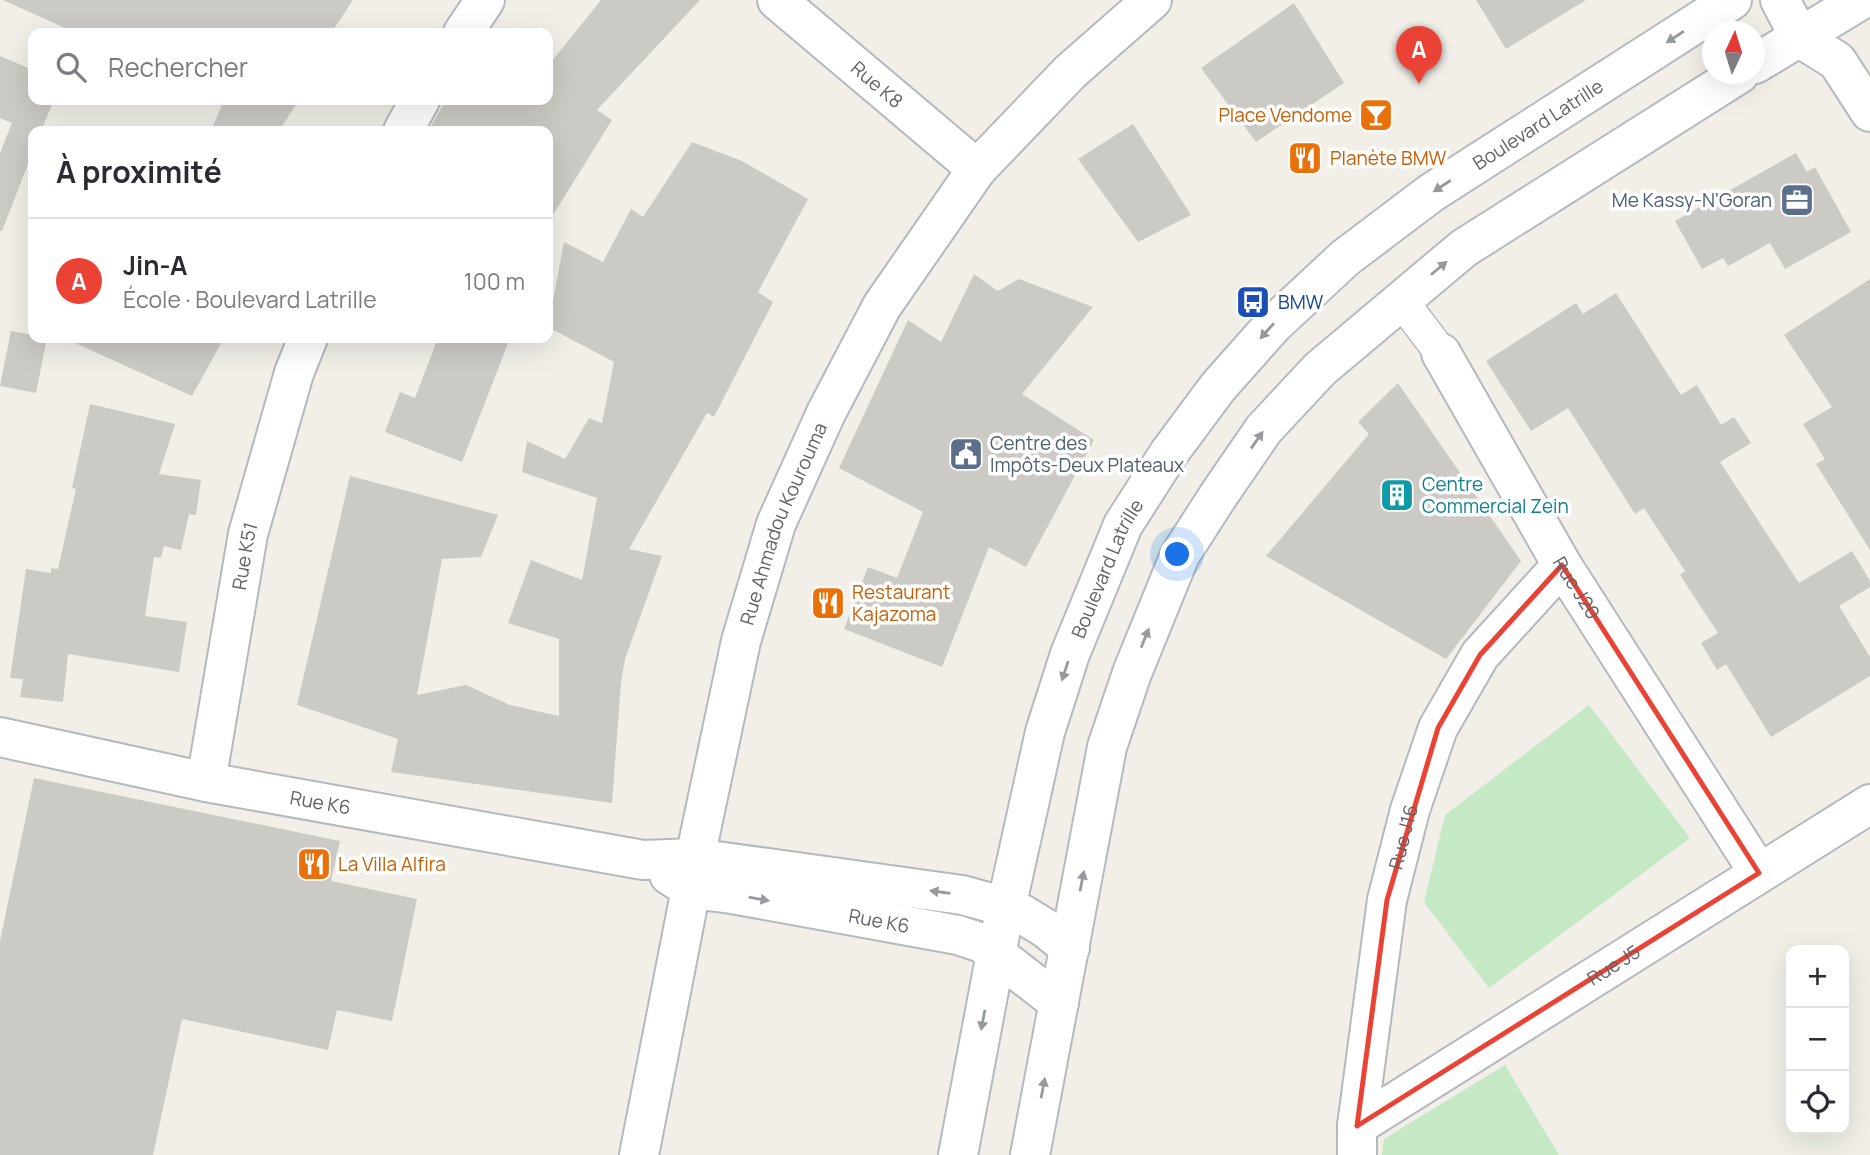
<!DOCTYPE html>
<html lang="fr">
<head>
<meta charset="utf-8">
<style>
  body { margin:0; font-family:Manrope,sans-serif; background:#f7f7f7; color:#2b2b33 }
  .controls { position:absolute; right:21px; bottom:21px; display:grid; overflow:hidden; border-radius:14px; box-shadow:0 7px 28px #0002 }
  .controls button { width:63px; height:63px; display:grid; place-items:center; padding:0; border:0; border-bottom:2px solid #e1e1e2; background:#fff; color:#2b2b33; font:35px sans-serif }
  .compass { position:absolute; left:1702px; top:21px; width:63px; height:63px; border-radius:50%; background:#fff; box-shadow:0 7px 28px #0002; rotate:4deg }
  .you { position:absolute; left:1178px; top:555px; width:24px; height:24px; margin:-18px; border:5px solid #fff; border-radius:50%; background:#1a73e8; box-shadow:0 0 0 10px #1a73e833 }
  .badge { display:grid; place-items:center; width:46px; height:46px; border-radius:50%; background:#ea4335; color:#fff; font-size:23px; font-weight:700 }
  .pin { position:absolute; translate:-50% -58px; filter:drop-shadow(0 2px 4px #0008) }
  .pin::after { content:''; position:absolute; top:37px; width:24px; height:21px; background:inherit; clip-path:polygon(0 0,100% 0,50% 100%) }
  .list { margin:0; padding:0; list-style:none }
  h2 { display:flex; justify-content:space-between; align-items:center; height:91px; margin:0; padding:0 28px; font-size:30px }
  h2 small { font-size:23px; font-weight:400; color:#7c7c81 }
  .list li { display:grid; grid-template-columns:46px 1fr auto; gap:21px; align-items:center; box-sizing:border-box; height:126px; padding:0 28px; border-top:2px solid #e1e1e2 }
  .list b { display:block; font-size:26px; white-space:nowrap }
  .list p { margin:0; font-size:23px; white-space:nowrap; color:#7c7c81 }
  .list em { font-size:23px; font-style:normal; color:#7c7c81 }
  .icon { flex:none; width:38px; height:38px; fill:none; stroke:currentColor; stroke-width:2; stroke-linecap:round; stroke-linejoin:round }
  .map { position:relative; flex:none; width:1870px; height:1155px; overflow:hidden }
  .search { position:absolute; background:#fff; box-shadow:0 7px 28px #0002; left:28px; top:28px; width:525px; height:77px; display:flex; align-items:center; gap:18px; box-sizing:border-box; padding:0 24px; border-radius:14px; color:#7c7c81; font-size:26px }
  .panel { position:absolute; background:#fff; box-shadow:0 7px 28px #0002; left:28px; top:126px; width:525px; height:217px; border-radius:14px }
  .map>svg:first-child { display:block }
  .green { fill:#c5e8c5 }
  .building { fill:#cccac5 }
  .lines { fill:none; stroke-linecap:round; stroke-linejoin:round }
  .pedestrian-casing { stroke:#b5b8bc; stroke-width:35 }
  .minor-casing { stroke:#b5b8bc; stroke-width:42 }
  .secondary-casing { stroke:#b6babf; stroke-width:42 }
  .pedestrian { stroke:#fff; stroke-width:32 }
  .minor { stroke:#fff; stroke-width:38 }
  .secondary { stroke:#fff; stroke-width:38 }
  .oneway { fill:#979a9d }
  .marked { fill:none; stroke:#ea4335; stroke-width:5; stroke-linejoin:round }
  .labels { text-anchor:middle; stroke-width:7; stroke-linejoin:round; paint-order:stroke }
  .street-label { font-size:19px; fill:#5f6368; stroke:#fff }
  .food-label { font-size:19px; fill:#c56008; stroke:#fff; text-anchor:start }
  .service-label { font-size:19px; fill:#4e5e75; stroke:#fff; text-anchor:end }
  .transit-label { font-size:19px; fill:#164399; stroke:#fff; text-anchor:start }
  .culture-label { font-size:19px; fill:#0d838f; stroke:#fff; text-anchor:start }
</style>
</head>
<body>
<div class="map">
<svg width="1870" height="1155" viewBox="0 0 1870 1155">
  <rect width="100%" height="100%" fill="#f1efe8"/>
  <g class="green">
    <path d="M1589,705L1690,838L1489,988L1424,902L1445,815Z"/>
    <path d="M1505,1065L1559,1155H1382L1384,1139Z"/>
  </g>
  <g class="building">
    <path d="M3,0H353L331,33H76Z"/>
    <path d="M601,0H700L597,110L612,120L548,223V131H428L446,100H548V66Z"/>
    <path d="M1476,0H1586L1506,49Z"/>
    <path d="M1294,3L1344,83L1256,142L1201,68Z"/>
    <path d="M0,56L33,70V100H54L41,131H33V151L2,231H0V153L12,123L0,118Z"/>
    <path d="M224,100H299L279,131H211Z"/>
    <path d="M1133,124L1191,215L1138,242L1078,159Z"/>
    <path d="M692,142L742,161L808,199L758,292L773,302L714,417L707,413L629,549L662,556L625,659L621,682L612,803L391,772L398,739L297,705L350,476L498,515L481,557L442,559L417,695L466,685L510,705L559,716V639L508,623L531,560L582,580L597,498L522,472L527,441L565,459L589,418L602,423L614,362L548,327L564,242L603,262L631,209L643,217Z"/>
    <path d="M1796,153L1807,172L1815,167L1851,232L1785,269L1770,243L1728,266L1723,258L1702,269L1675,221Z"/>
    <path d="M974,274L998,291L1019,279L1093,307L1022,394L1094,440L1026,567L989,547L942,667L844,629L868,567L897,578L923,512L839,468L908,320L941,342Z"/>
    <path d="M1870,279V550L1816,464L1825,459L1803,424L1832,407L1784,335Z"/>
    <path d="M1616,293L1681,395L1697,385L1721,425L1734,417L1751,443L1720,462L1799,583L1852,551L1870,581V587L1839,606L1870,657V676L1771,737L1726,664L1717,670L1701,643L1718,633L1680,575L1685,571L1644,508L1635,514L1568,408L1531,431L1486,361L1576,303L1583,314Z"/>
    <path d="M11,331L33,335V338H47L36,393L0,386Z"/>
    <path d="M64,338H224L192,396Z"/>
    <path d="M438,338H510L462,462L385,432L400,392L415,398Z"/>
    <path d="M1398,383L1521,561L1446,659L1266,556L1369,434L1358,422Z"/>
    <path d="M90,404L175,424L159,474L201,480L196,515L189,514L181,550L164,546L161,558L154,557L145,616L187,622L179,672L68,654L63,702L20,697L23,679L10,678L26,569L51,573V568L58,569L76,489L72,488Z"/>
    <path d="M34,778L340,841L331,881L417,899L392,1021L337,1010L328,1050L182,1019L153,1155H0V941Z"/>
  </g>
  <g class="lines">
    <g class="pedestrian-casing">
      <path id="pedestrian" d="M1401,300L1441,353"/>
    </g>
    <g class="minor-casing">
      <g id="minor">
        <path id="s1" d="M777,0L977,169"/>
        <path d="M1780,0L1800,38L1837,61L1870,112"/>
        <path d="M463,33L485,0"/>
        <path d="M403,131L420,100"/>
        <path id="s2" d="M1441,353L1562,565L1759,873"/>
        <path id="s3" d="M0,737L206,782L643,860L695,858L962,895L1006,907L1022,914L1045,928L1070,948"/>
        <path id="s4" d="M206,782L248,534L294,373L308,338"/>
        <path id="s5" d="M669,875L691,889L732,894L958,935L982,943L1059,1003"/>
        <path id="s6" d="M1357,1126L1870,804"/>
        <path id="s7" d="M639,1155L691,889L695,858L741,641L776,524L826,413L882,306L977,169L1070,72L1152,0"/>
        <path id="s8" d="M1357,1155V1126L1387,900L1410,810L1438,728L1480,655L1562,565"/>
      </g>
    </g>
    <g class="secondary-casing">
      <g id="secondary">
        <path d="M1755,64L1861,0"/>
        <path id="s9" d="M958,1155L996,953L1045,732L1070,654L1123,525L1169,453L1218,387L1273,325L1345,258L1431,193L1732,0"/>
        <path d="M1030,1155L1107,747L1132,673L1180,555L1220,493L1264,429L1320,369L1464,248L1739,74"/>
      </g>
    </g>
    <use href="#pedestrian" class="pedestrian"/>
    <use href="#minor" class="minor"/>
    <use href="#secondary" class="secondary"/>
  </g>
  <defs><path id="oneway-solid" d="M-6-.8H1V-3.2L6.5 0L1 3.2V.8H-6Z" transform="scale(1.75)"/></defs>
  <g class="oneway">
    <use href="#oneway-solid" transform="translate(1675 37) rotate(147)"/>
    <use href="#oneway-solid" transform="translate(1442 186) rotate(147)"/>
    <use href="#oneway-solid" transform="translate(1439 268) rotate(-40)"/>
    <use href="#oneway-solid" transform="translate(1267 331) rotate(132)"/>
    <use href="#oneway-solid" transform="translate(1257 440) rotate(-55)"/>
    <use href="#oneway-solid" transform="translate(1145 638) rotate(-68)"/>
    <use href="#oneway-solid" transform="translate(1065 671) rotate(108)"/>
    <use href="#oneway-solid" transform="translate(1082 881) rotate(-79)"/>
    <use href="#oneway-solid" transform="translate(940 892) rotate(-172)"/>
    <use href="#oneway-solid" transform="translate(759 899) rotate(10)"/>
    <use href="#oneway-solid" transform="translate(983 1020) rotate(101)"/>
    <use href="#oneway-solid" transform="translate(1043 1088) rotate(-79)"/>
  </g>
  <path class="marked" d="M1562,565L1759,873L1357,1126L1387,900L1438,728L1480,655Z"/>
  <defs>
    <g id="bar-square" transform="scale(1.75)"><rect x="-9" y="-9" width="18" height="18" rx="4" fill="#e8710a" stroke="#fff"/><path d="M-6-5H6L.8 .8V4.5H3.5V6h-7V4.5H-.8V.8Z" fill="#fff"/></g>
    <g id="restaurant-square" transform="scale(1.75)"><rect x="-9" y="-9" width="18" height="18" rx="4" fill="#e8710a" stroke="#fff"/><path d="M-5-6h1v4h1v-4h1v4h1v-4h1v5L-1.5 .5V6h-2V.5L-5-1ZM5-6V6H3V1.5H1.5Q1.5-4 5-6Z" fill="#fff"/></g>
    <g id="office-square" transform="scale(1.75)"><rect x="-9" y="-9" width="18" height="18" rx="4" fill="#5c6f8a" stroke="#fff"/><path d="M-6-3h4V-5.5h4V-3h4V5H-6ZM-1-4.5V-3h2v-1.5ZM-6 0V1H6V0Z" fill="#fff"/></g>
    <g id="bus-square" transform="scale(1.75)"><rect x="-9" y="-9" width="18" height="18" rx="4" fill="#1a4fb4" stroke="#fff"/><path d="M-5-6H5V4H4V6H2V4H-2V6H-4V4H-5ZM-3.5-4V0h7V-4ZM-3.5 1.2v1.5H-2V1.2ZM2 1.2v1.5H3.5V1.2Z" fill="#fff"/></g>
    <g id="civic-square" transform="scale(1.75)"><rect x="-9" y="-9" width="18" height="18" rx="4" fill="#5c6f8a" stroke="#fff"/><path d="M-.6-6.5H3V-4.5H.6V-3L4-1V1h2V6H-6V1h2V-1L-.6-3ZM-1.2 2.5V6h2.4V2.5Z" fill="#fff"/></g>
    <g id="building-square" transform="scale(1.75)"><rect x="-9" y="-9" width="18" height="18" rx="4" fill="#0f9aa8" stroke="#fff"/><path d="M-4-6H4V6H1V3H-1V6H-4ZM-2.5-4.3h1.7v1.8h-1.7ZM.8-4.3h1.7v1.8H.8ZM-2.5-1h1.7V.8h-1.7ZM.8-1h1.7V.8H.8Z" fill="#fff"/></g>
  </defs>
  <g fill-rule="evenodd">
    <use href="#bar-square" x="1376" y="115"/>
    <use href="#restaurant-square" x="1305" y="158"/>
    <use href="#office-square" x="1797" y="200"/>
    <use href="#bus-square" x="1253" y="302"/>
    <use href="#civic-square" x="966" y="454"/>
    <use href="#building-square" x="1397" y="495"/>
    <use href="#restaurant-square" x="828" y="603"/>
    <use href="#restaurant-square" x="314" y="864"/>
  </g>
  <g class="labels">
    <g class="street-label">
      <text dy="7" stroke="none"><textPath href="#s1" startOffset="131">Rue K8</textPath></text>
      <text dy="7" stroke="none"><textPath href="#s9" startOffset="1237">Boulevard Latrille</textPath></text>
      <text dy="7" stroke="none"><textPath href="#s7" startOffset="649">Rue Ahmadou Kourouma</textPath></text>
      <text dy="7" stroke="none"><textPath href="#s4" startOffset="229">Rue K51</textPath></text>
      <text dy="7" stroke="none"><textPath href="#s9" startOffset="607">Boulevard Latrille</textPath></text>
      <text dy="7" stroke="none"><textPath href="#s2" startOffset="271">Rue J20</textPath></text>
      <text dy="7" stroke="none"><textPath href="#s3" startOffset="327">Rue K6</textPath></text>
      <text dy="7" stroke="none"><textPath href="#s8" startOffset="322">Rue J16</textPath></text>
      <text dy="7" stroke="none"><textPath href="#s5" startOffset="217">Rue K6</textPath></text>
      <text dy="7" stroke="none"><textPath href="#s6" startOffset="303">Rue J5</textPath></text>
    </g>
    <g class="food-label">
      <text x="1352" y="122" text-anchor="end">Place Vendome</text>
      <text x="1330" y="165">Planète BMW</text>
      <text x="852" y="599">Restaurant<tspan x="852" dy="22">Kajazoma</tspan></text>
      <text x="338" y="871">La Villa Alfira</text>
    </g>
    <g class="service-label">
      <text x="1772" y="207">Me Kassy-N'Goran</text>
      <text x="990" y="450" text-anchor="start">Centre des<tspan x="990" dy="22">Impôts-Deux Plateaux</tspan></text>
    </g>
    <g class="transit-label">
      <text x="1278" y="309">BMW</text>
    </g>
    <g class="culture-label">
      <text x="1422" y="491">Centre<tspan x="1422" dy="22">Commercial Zein</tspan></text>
    </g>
  </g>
</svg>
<div class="controls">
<button>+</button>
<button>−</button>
<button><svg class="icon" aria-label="locate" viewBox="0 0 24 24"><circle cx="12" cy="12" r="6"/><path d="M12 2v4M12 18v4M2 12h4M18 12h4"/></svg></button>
</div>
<svg class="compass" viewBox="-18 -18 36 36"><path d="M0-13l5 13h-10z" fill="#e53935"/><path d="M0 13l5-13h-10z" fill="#7c7c81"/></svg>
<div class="you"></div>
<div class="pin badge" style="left:1419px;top:84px">A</div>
<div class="search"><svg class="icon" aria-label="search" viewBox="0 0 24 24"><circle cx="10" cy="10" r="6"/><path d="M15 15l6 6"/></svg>Rechercher</div>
<section class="panel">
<h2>À proximité<small></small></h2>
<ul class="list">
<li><span class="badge">A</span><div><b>Jin-A</b><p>École · Boulevard Latrille</p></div><em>100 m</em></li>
</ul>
</section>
</div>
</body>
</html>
